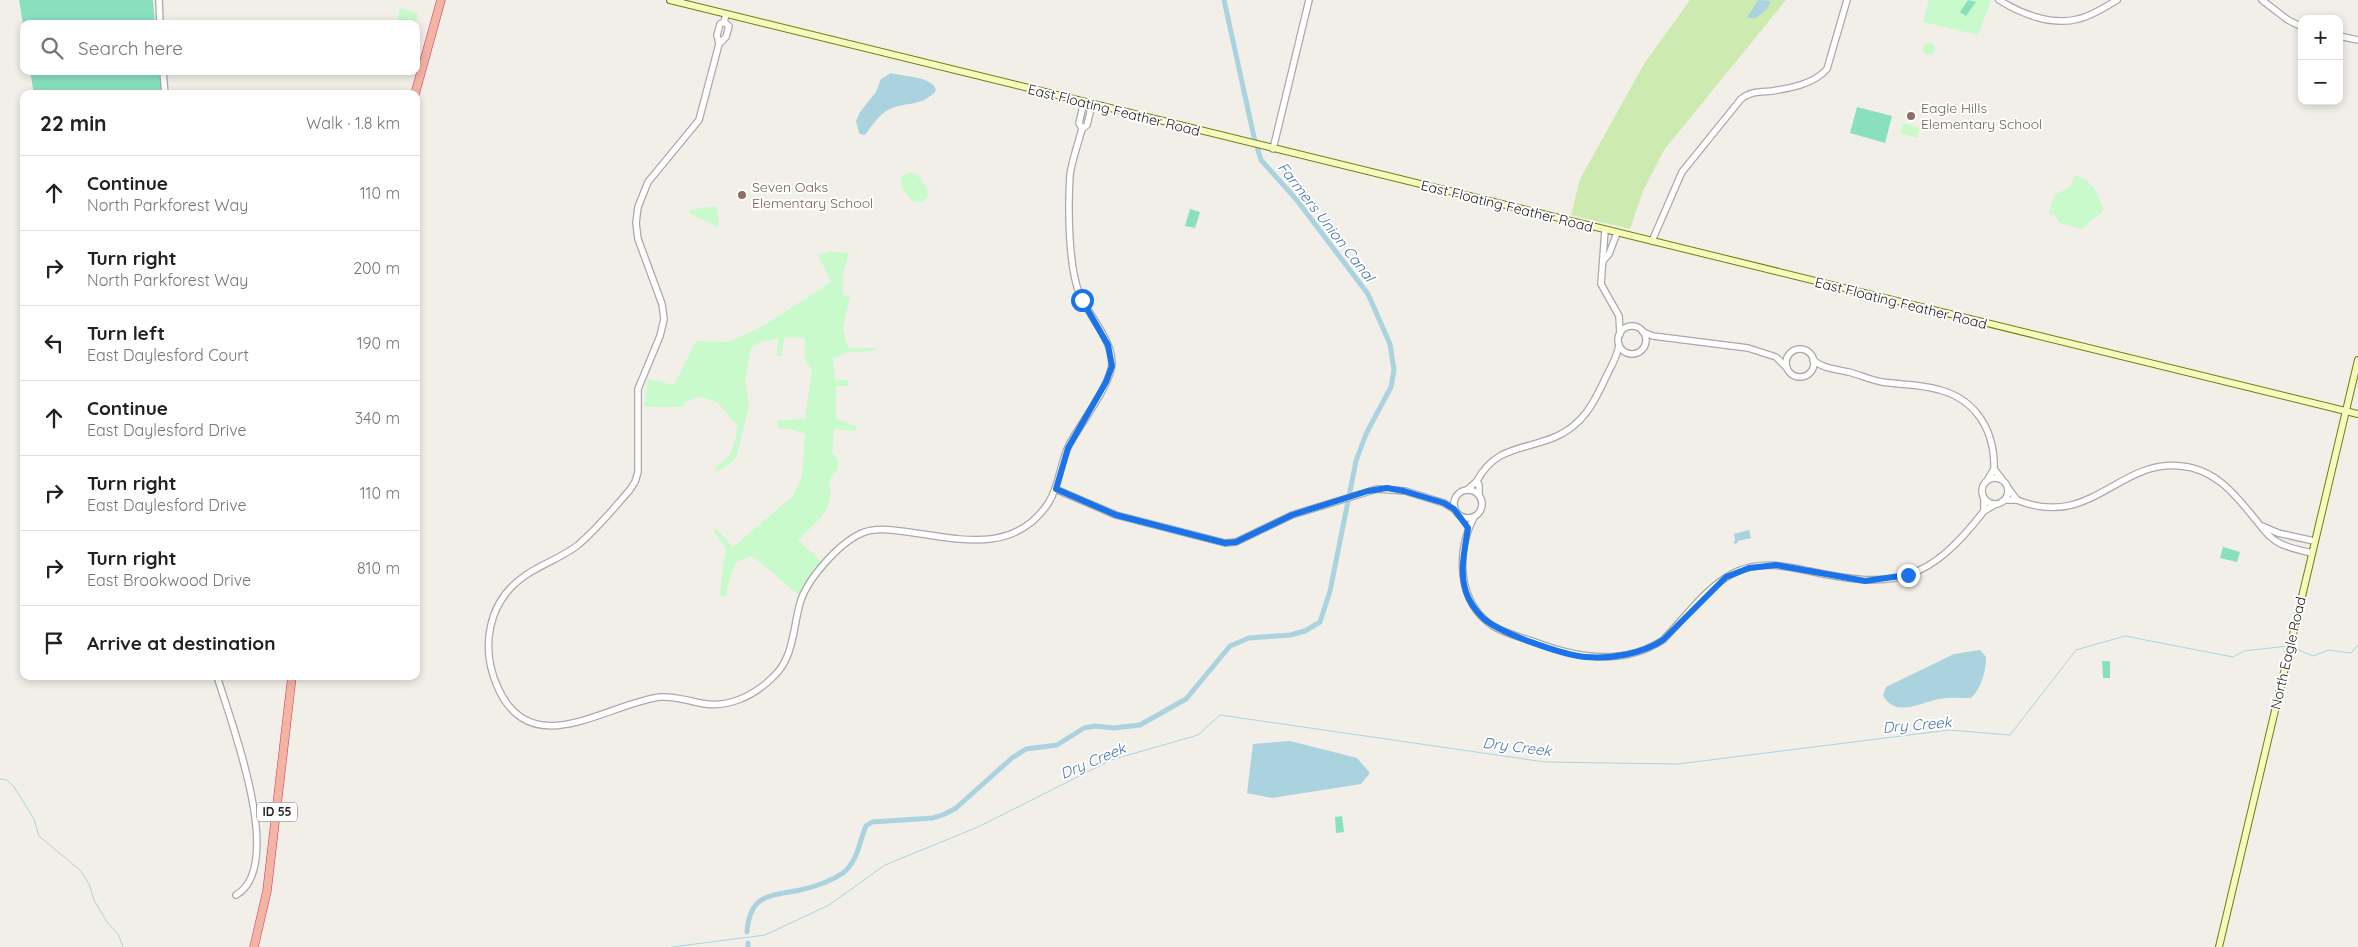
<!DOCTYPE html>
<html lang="en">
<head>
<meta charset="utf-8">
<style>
  body { margin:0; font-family:Quicksand,sans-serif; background:#f2f2f2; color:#202124 }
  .controls { position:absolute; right:15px; top:15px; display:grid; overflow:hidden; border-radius:10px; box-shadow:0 2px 8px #0003 }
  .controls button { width:45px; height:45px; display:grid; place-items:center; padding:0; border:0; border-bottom:1px solid #e0e0e0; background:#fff; color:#202124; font:25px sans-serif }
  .stop { position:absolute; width:15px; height:15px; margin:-11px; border:4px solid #1a73e8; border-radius:50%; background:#fff }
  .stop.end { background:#1a73e8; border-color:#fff; box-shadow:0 1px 5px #0008 }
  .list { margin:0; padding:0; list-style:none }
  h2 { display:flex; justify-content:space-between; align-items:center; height:65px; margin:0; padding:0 20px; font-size:21px }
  h2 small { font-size:16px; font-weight:400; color:#757577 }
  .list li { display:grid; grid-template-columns:32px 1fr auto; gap:15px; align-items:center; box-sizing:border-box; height:75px; padding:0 20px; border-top:1px solid #e0e0e0 }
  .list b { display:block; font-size:19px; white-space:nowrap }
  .list p { margin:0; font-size:16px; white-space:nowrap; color:#757577 }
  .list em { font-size:16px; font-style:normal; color:#757577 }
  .icon { flex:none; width:28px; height:28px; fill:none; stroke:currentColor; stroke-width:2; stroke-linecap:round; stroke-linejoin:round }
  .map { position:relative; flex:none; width:2358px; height:947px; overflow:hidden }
  .search { position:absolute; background:#fff; box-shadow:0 2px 8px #0003; left:20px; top:20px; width:400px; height:55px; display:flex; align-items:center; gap:12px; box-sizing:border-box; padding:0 18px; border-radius:10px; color:#757577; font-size:19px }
  .panel { position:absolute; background:#fff; box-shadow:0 2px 8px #0003; left:20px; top:90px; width:400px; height:590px; border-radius:10px }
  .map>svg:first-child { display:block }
  .grass { fill:#cdebb0 }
  .park { fill:#c8facc }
  .pitch { fill:#88e0be }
  .water { fill:#aad3df }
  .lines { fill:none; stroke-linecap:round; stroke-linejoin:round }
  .stream { stroke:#aad3df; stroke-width:1 }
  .canal { stroke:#aad3df; stroke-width:5 }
  .tertiary-casing { stroke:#a9a9a9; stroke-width:8 }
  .secondary-casing { stroke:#707d05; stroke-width:8 }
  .trunk-casing { stroke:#dc2a67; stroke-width:9 }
  .tertiary { stroke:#fff; stroke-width:5.5 }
  .secondary { stroke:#f7fabf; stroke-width:6 }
  .trunk { stroke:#f2b4a3; stroke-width:8 }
  .route { stroke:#1a73e8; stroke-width:6 }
  .education-dot { fill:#8d6e63; stroke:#fff; stroke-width:2 }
  .labels { text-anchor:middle; stroke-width:4; stroke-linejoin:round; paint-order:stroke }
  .shield { fill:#fff; stroke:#646464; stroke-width:1 }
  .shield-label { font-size:12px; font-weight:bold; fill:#222 }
  .education-label { font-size:14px; fill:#785e54; stroke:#fff; text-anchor:start }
  .street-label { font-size:14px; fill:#222; stroke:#fff }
  .water-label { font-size:15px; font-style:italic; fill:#4a7aab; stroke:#fff }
</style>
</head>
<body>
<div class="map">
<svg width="2358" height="947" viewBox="0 0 2358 947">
  <rect width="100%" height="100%" fill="#f2efe9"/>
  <path class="grass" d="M1690,0H1786L1664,150L1643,191L1630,229L1571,215L1580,179L1644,64Z"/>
  <g class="park">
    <path d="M1929,0H1990L1991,1L1978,35L1923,22Z"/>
    <path d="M400,8L418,13L416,24H396Z"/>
    <circle cx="1929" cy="49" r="6"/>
    <path d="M1903,123L1920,128L1917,138L1900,133Z"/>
    <path d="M911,172C920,175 928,187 928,196L923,202H913L901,186L902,176Z"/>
    <path d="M2075,175C2092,180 2097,192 2103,208V211L2082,229L2060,223L2055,216L2049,214L2054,195L2070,187Z"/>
    <path d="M717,206L719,228L689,213V210Z"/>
    <path d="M830,251L849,253L843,273V295L850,296L843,329L848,348H877L874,351L848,352L833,359L835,381L848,379V386H836V419L856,426L857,431L834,429L832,453L839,461L837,471L829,480C836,510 817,521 798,540L822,562L806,583L799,595L752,556L736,562L728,584L726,597L720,596L723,563L727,550L713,531L716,528L733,547L793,496L802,476L805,434L791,429H778V420L805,419L812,370L805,361V338L785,337L781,356H777L778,338L758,343L751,349L745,381L749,406L737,455L733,461L717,472L714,468C734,456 733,448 738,426L717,402L698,396L684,403V407H644L648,379L674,385L696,341L729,342L763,326L831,282L818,255Z"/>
  </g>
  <g class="pitch">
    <path d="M19,0H153L155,24H24V30Z"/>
    <path d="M1968,0L1976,2L1966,16L1960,12Z"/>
    <path d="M30,71H159L162,94H34Z"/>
    <path d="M1857,107L1892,116L1885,143L1850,133Z"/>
    <path d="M1190,209L1200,212L1195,228L1185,226Z"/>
    <path d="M2223,547L2240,552L2237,562L2220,558Z"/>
    <path d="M2102,661H2110V678H2103Z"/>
    <path d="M1342,816L1344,832L1336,833L1335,817Z"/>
  </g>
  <g class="water">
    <path d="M1758,0L1771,1L1767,9L1756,18H1747Z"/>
    <path d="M891,73C904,77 934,76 936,91C920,108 905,101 888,110C880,114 871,126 866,134L862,135L859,133L856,121L860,112L876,92L881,79Z"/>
    <path d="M1749,530L1751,538L1738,541L1736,544L1733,543L1735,540L1734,534Z"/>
    <path d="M1980,650L1986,657C1986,671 1981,689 1971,698C1961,698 1949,697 1939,699C1920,703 1894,718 1883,695L1886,687L1954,654Z"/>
    <path d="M1290,741L1357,758L1370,773L1361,784L1272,798L1247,793L1253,744Z"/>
  </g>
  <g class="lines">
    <g class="stream">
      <path d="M2292,647L2313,656L2328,650L2351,653L2358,645"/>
      <path d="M0,779L7,780L14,787L34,819L39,836L81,871L89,884L94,900L107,922L118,934L123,947"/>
      <path d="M672,947L765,935L829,905L885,865L978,827L1111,760L1198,735L1220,715L1545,762L1678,764L1949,730L2010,735L2076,650L2125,636L2233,657L2244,651L2288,646"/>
    </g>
    <g class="canal">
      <path d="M747,932C750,893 771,896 800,890C814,887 831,881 843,873C858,861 859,842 866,826L872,822L933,818L945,814L956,808L1012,758L1026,749L1057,745L1084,728L1095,726L1114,728L1140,725L1186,699L1230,646L1249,638L1290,635L1305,631L1320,622L1330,591L1356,461L1366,434L1391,387L1394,370L1390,344L1368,294L1296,199L1261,160L1254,137L1224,0"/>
      <path d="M748,947V943"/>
    </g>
    <g class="tertiary-casing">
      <g id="tertiary">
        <path d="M159,0L160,24"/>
        <path d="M1999,0C2021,14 2052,26 2078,19C2092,16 2105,7 2117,0"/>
        <path d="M2262,0L2288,20L2302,27"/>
        <path d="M724,22L729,26L726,37L719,44L717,35L720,24L724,22L726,14"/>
        <path d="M2339,36L2358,40"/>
        <path d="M719,44L699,120L648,182L638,207L636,223L638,239L662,304L664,319L660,336L638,389V472L635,482L629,491C613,509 597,529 578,545C563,557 542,564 526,575C487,601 480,648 498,688C532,763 606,704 660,697C674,696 686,700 700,703C727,709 754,696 773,677C794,658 793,628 800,603C807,579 839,543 862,533C876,527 893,530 908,532C959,539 1015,555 1049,502C1060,484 1060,463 1069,445C1080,424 1112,384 1112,362C1111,338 1089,316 1080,295C1068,268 1068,205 1070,175C1072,160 1078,144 1082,129L1087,125L1092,104"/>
        <path d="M163,71L165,94"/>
        <path d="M1082,129L1079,123L1084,102"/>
        <path d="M1273,149L1309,0"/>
        <path d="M1605,230L1601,284L1619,316L1620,334"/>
        <path d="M1652,241L1682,172L1741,99C1751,91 1760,92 1772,91C1791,88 1814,84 1827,69L1847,0"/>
        <path d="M1603,261L1609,254L1617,233"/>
        <circle cx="1632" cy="340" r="14"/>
        <path d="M1643,332L1653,336L1748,348L1776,357L1787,368"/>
        <circle cx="1800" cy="363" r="14"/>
        <path d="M1813,360C1824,369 1835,369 1849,372C1860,375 1871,380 1882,382C1902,385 1921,384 1940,390C1977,400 1995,432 1994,469"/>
        <circle cx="1995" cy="491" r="13"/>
        <path d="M1988,479L1994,469L2001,478"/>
        <path d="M1477,481C1495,446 1525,450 1555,437C1583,425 1594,403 1606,377C1611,366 1617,358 1619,345"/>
        <path d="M1055,489L1116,515L1225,543L1236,542L1292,515L1377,489L1405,491L1444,503L1454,509"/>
        <circle cx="1468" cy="504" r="14"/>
        <path d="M1467,490L1477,481L1479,485V495"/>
        <path d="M1984,499V511L1996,504"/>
        <path d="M2004,500H2017L2008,488"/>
        <path d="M2017,500C2091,530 2118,459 2181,466C2215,469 2235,494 2255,519C2262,527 2267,536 2276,541C2286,548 2300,550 2312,553"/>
        <path d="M1474,517C1456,552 1457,602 1493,626C1506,634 1521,637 1535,642C1577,658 1623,666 1663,640C1686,617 1708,584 1738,571C1762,561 1785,566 1809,571C1895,590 1929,582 1984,511"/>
        <path d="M2262,526L2278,533L2314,541"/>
        <path d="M217,676C230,720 287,866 236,895"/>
      </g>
    </g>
    <g class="secondary-casing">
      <g id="secondary">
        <path d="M670,0L2358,414"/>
        <path d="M2219,947L2358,360"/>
      </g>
    </g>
    <g class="trunk-casing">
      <g id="trunk">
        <path d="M415,94L441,0"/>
        <path d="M254,947L267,891L292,676"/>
      </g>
    </g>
    <use href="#tertiary" class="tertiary"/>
    <use href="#secondary" class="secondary"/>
    <use href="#trunk" class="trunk"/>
  </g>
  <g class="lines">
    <path class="route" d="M1082,300L1108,345L1112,366L1106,382L1068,448L1056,489L1116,515L1225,543L1236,542L1292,515L1368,491L1387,488L1404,491L1444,503L1454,509L1468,528C1465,549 1459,571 1466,592C1469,601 1476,611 1483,618C1499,633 1563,655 1586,657C1611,659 1642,654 1663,640L1726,577L1749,568L1776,565L1865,581L1908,575"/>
  </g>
  <g class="education-dot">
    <circle cx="1911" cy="116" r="5"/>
    <circle cx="742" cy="195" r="5"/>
  </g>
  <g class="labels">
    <rect class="shield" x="257" y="802.5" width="40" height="19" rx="4"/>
    <g class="shield-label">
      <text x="277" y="816">ID 55</text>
    </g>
    <g class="education-label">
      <text x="1921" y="113">Eagle Hills<tspan x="1921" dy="16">Elementary School</tspan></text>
      <text x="752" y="192">Seven Oaks<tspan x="752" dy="16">Elementary School</tspan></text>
    </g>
    <g class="street-label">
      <text transform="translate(1114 110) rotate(14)" y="5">East Floating Feather Road</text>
      <text transform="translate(1507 206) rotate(14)" y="5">East Floating Feather Road</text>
      <text transform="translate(1901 303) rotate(14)" y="5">East Floating Feather Road</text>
      <text transform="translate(2288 653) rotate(-77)" y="5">North Eagle Road</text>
    </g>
    <g class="water-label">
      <text transform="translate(1326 222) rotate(52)" y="5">Farmers Union Canal</text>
      <text transform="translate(1917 725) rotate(-5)" y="5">Dry Creek</text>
      <text transform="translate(1517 747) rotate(7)" y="5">Dry Creek</text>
      <text transform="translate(1093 761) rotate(-23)" y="5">Dry Creek</text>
    </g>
  </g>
</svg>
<div class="controls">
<button>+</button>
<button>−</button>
</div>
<div class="stop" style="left:1082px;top:300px"></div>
<div class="stop end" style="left:1908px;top:575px"></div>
<div class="search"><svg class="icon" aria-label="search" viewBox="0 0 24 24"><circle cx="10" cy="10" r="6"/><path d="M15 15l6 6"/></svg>Search here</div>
<section class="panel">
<h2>22 min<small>Walk · 1.8 km</small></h2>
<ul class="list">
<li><svg class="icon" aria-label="ahead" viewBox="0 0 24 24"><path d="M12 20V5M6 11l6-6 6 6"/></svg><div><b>Continue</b><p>North Parkforest Way</p></div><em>110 m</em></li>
<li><svg class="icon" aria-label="right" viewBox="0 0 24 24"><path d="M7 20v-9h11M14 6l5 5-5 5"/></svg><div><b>Turn right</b><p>North Parkforest Way</p></div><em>200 m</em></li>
<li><svg class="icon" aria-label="left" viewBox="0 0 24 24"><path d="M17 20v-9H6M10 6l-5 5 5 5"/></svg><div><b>Turn left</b><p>East Daylesford Court</p></div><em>190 m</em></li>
<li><svg class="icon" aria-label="ahead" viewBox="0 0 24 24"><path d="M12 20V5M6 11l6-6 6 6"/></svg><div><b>Continue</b><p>East Daylesford Drive</p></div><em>340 m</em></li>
<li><svg class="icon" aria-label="right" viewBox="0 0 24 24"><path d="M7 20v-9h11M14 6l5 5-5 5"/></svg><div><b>Turn right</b><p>East Daylesford Drive</p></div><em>110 m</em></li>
<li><svg class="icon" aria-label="right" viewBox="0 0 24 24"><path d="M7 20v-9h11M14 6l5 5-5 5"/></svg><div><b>Turn right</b><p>East Brookwood Drive</p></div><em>810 m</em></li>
<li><svg class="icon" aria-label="arrive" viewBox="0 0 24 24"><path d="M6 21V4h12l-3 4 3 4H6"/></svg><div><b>Arrive at destination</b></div></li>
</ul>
</section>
</div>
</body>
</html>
